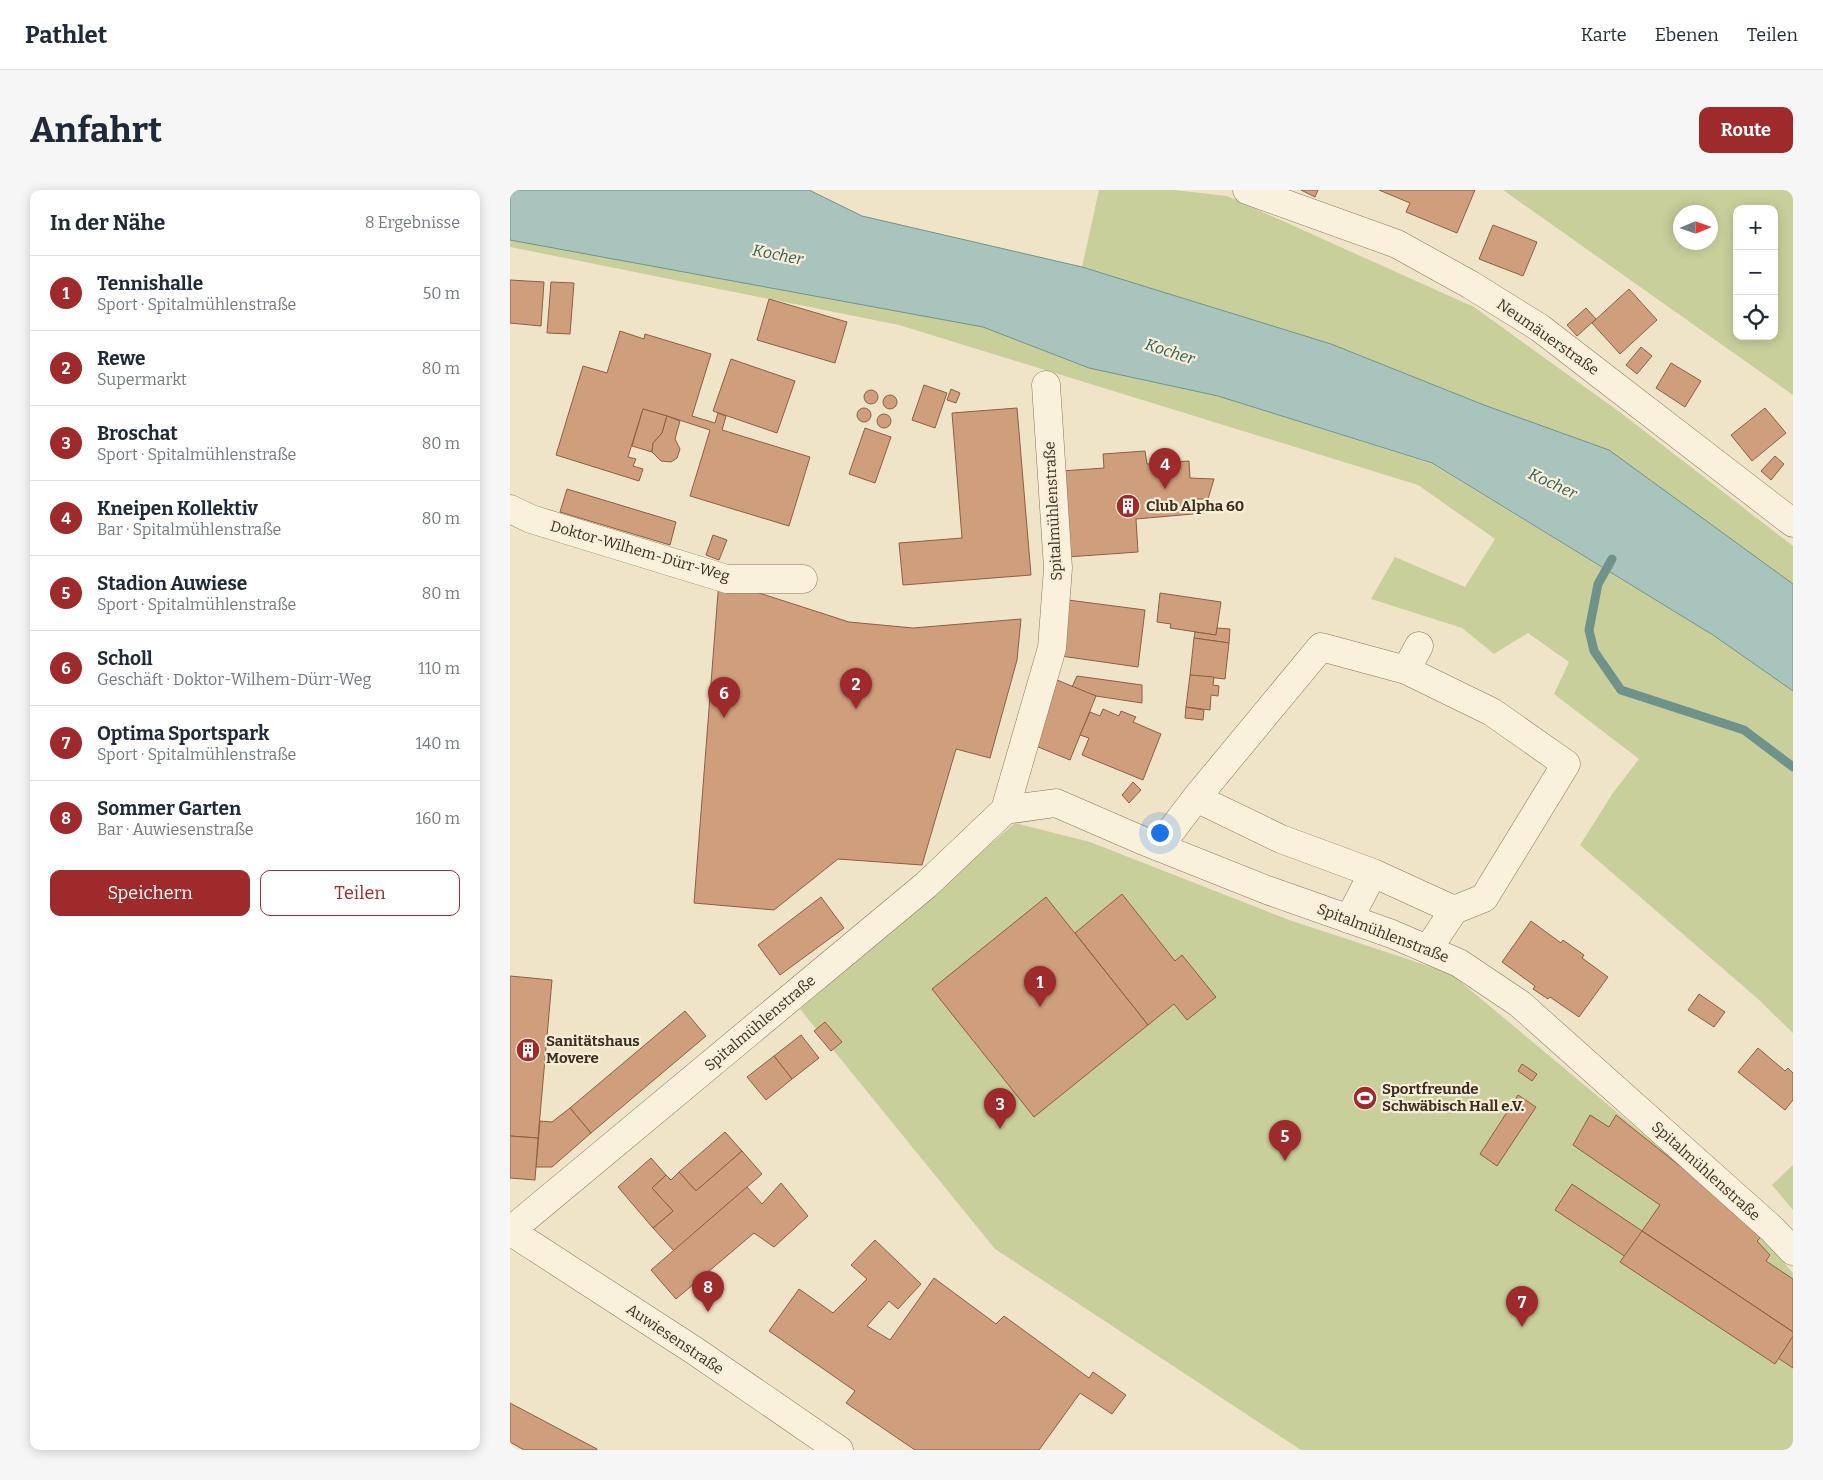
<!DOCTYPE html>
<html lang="de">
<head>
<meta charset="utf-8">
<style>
  body { margin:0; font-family:Bitter,serif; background:#f6f6f7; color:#1f2937 }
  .controls { position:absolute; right:15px; top:15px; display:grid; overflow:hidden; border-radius:10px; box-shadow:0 2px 12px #0003 }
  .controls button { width:45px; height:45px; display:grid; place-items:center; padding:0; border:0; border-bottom:1px solid #e0e1e3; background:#fff; color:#1f2937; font:25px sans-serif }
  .compass { position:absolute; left:1163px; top:15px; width:45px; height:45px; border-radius:50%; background:#fff; box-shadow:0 2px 12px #0003; rotate:88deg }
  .you { position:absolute; left:649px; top:642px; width:18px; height:18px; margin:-12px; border:4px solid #fff; border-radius:50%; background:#1a73e8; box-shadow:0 0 0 8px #1a73e833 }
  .badge { display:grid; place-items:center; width:32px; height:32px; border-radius:50%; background:#9e2a2b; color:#fff; font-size:16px; font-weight:700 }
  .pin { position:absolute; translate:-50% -41px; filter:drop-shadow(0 1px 2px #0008) }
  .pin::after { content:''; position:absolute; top:26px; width:18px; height:15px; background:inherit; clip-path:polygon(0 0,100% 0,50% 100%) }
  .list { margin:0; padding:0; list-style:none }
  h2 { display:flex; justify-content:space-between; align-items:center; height:65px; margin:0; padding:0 20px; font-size:21px }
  h2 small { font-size:16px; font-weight:400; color:#747a83 }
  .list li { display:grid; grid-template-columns:32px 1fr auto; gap:15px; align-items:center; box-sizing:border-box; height:75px; padding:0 20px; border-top:1px solid #e0e1e3 }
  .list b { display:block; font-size:19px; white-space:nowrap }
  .list p { margin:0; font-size:16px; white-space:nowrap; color:#747a83 }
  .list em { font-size:16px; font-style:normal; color:#747a83 }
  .actions { display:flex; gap:10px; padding:15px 20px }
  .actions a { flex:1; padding:11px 0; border:1px solid #9e2a2b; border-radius:10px; text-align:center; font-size:18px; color:#9e2a2b }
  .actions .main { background:#9e2a2b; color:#fff }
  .icon { flex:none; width:28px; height:28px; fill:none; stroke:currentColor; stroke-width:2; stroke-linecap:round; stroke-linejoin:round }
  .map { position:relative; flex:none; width:1283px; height:1260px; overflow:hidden; border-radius:10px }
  header { display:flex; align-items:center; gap:30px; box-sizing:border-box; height:70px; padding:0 25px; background:#fff; border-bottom:1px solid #e0e1e3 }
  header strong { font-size:24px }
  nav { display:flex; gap:28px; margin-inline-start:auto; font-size:18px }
  .intro { display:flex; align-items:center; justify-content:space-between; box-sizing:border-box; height:120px; padding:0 30px }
  h1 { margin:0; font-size:35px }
  .button { padding:12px 22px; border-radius:10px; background:#9e2a2b; color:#fff; font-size:18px; font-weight:700 }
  main { display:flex; gap:30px; padding:0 30px }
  aside { flex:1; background:#fff; border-radius:10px; box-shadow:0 2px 12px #0003 }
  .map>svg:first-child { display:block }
  .green { fill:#c9cf9b; fill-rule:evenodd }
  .water { fill:#a9c4bc; stroke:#6f938a }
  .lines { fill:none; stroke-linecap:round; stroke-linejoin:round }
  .stream { stroke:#6f938a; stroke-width:9 }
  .building { fill:#cf9f7d; stroke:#8d5f41 }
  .minor-casing { stroke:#8d765c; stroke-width:29 }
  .minor { stroke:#faf1dc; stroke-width:28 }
  .labels { text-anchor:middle; stroke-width:4.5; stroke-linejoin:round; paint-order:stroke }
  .street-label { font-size:15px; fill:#3d2e20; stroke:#f7eed8 }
  .poi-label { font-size:15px; font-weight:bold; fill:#3d2e20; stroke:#f7eed8; text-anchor:start }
  .water-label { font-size:16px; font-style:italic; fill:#2f5d5a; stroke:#f7eed8 }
</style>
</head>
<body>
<header>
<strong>Pathlet</strong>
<nav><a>Karte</a><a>Ebenen</a><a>Teilen</a></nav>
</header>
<div class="intro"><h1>Anfahrt</h1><a class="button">Route</a></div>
<main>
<aside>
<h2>In der Nähe<small>8 Ergebnisse</small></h2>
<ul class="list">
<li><span class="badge">1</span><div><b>Tennishalle</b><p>Sport · Spitalmühlenstraße</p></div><em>50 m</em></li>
<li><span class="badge">2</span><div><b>Rewe</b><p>Supermarkt</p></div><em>80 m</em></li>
<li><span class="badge">3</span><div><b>Broschat</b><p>Sport · Spitalmühlenstraße</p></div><em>80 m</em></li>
<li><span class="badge">4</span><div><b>Kneipen Kollektiv</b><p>Bar · Spitalmühlenstraße</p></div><em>80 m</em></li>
<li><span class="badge">5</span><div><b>Stadion Auwiese</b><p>Sport · Spitalmühlenstraße</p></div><em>80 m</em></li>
<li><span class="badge">6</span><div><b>Scholl</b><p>Geschäft · Doktor-Wilhem-Dürr-Weg</p></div><em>110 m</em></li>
<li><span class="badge">7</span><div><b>Optima Sportspark</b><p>Sport · Spitalmühlenstraße</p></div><em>140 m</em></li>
<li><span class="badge">8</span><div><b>Sommer Garten</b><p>Bar · Auwiesenstraße</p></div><em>160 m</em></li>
</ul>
<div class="actions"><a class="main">Speichern</a><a>Teilen</a></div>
</aside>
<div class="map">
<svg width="1283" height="1260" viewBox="0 0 1283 1260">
  <rect width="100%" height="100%" fill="#f0e4c8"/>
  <g class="green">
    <path d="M589,0H664L717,6L964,117L1111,223L1283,356V394L1099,260L974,215L821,154L572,77Z"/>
    <path d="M993,0H1283V205ZM1227,19H1264V146H1227ZM1170,22H1200V52H1170Z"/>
    <path d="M0,50L473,137L579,178L708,206L922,274L1203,445L1283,501V843L1248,809L1070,655L1103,603L1129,569L1044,504L1059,472L1018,443L984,464L952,438L861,409L885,367L955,397L985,349L908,295L389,135L0,57Z"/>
    <path d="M505,633L580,652L779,730L940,783L1240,1033L1283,1083V1260H791L485,1059L290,819Z"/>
    <path d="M1283,975V1020L1262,995Z"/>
  </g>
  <path class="water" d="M0,0H299L352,26L572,77L821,154L974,215L1099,260L1283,394V501L1203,445L922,273L708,206L579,178L473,137L0,50Z"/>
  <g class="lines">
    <path class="stream" d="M1102,369L1088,394L1079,440L1084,461L1111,500L1234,540L1283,577"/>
  </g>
  <g class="building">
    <path d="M791,0H808L805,7Z"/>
    <path d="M869,0H965L947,43L896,22L900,13Z"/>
    <path d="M983,35L1027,52L1013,86L969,69Z"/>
    <path d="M0,90L34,92L31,136L0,133Z"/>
    <path d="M41,92L64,93L60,144L37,143Z"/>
    <path d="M1119,99L1147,130L1110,164L1082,133Z"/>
    <path d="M259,109L337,132L325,173L247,150Z"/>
    <path d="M1076,118L1086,129L1067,146L1057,135Z"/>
    <path d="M110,141L134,149L135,144L201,164L182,226L205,233L208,223L216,226L212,240L300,267L279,336L180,306L200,240L157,226L133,219L118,267L126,269L123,276L133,279L129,291L46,265L73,176L97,183Z"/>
    <path d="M1131,157L1142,166L1127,184L1116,175Z"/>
    <path d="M221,169L285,191L267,243L203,221Z"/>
    <path d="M1161,173L1191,191L1175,217L1146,198Z"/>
    <path d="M414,195L437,203L425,238L402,230Z"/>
    <path d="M441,199L450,203L446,213L437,210Z"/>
    <circle cx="361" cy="207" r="7"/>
    <circle cx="380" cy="212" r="7"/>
    <circle cx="354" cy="225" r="7"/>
    <path d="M507,218L521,385L393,395L389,353L452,348L442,223Z"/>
    <path d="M1255,218L1276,243L1242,271L1221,245Z"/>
    <path d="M133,219L157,226L152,243L143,253L142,262L122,256Z"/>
    <circle cx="374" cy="231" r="7"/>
    <path d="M157,226L170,231L165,249L170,259L167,268L161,272L151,271L142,262L143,253L152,243Z"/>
    <path d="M355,238L381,247L365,293L339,284Z"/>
    <path d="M635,261L637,274L679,271L680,288L704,289L698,309H682L683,324L626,329L628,362L557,367L551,281L594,278L593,264Z"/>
    <path d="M1265,266L1274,274L1261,290L1251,281Z"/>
    <path d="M57,299L166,332L160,355L50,322Z"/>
    <path d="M203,345L217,350L209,370L196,365Z"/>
    <path d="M209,390L339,432L403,438L511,429L507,470L480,568L446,559L412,675L328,669L264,720L184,713Z"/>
    <path d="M650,403L711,412L706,445L660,438L661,434L647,432Z"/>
    <path d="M558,410L635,420L628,477L551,466Z"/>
    <path d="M707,438L720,439L719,453L684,448L685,442L706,445Z"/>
    <path d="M684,448L719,453L715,489L680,485Z"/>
    <path d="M680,485L704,487L703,495L709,496L708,506L701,505L700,520L676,517Z"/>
    <path d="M567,486L632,495V513L586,506L562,497Z"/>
    <path d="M547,490L586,506L560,570L521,554Z"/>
    <path d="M676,517L694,520L693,530L675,528Z"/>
    <path d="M593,519L609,526L611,521L626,527L623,532L651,544L633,590L572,565L579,548L570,545L580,522L590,526Z"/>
    <path d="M623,592L631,600L619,613L612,605Z"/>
    <path d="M612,704L665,771L672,765L706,807L677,830L664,814L638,835L565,743Z"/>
    <path d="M311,707L334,738L270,785L248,755Z"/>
    <path d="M536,707L638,835L524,927L422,799Z"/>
    <path d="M1021,731L1051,753L1053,750L1074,765L1072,768L1098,787L1069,827L1040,807L1038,809L1023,799L1025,796L992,772Z"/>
    <path d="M0,786L42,790L28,948L0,946Z"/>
    <path d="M1189,804L1215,822L1204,837L1178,820Z"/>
    <path d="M175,821L196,846L81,943L60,918Z"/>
    <path d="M315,832L332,852L321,861L304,841Z"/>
    <path d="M291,845L309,868L282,889L264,866Z"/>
    <path d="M1248,858L1275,881L1278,878L1283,883V910L1275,920L1228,882Z"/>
    <path d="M264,866L282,889L256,910L237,887Z"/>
    <path d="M1012,874L1027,884L1022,891L1008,881Z"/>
    <path d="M1008,905L1026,917L987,976L970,964Z"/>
    <path d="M60,918L81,943L42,977H26L30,931L42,932Z"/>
    <path d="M1080,925L1099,937L1106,925L1190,992L1251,1047L1247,1051L1260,1065L1256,1071L1283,1089V1142L1132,1041L1150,1015L1063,955Z"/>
    <path d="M215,942L232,961L186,1001L169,982Z"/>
    <path d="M0,946L28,948L25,990L0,988Z"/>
    <path d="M232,961L252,984L164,1061L143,1038L163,1021L142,998L156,985L161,990L169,982L186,1001Z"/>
    <path d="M141,968L156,985L142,998L163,1021L143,1038L108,997Z"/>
    <path d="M271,993L298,1026L264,1057L244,1043L166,1109L141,1080L237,997L252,1014Z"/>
    <path d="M1062,994L1283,1142V1178L1045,1020Z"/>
    <path d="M1132,1041L1283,1142V1146L1265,1174L1110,1072Z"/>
    <path d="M365,1050L411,1094L388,1119L379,1111L357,1136L380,1150L424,1088L486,1134L494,1126L579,1188L583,1182L616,1205L602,1224L570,1203L529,1260H405L336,1213L345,1201L259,1141L289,1099L323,1123L357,1089L341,1075Z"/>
    <path d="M0,1213L87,1259V1260H14L0,1252Z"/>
  </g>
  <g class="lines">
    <g class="minor-casing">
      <g id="minor">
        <path d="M737,0L887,54L961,95L1030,138L1283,333"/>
        <path d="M0,319L21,329L217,389H293"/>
        <path d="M896,480L909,456"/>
        <path d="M495,620L542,458L548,378L536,195"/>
        <path d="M649,657L686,608L771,649L863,683L944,720L974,708L1056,574L982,522L896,480L811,457L686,608"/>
        <path d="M839,729L863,683"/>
        <path d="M918,759L944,720"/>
        <path d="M0,1041L416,695L495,620L546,613L629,649L757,700L882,744L949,773L1010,814L1262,1039L1283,1061"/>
        <path d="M0,1041L185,1161L329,1260"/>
      </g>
    </g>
    <use href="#minor" class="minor"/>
  </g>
  <defs>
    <g id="building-disc" transform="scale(1.25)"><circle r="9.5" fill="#9e2a2b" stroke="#f7eed8"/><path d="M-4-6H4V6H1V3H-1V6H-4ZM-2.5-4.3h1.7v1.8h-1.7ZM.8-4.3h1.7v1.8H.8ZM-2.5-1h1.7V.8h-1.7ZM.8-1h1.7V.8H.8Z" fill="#fff"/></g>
    <g id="stadium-disc" transform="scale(1.25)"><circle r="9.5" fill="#9e2a2b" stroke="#f7eed8"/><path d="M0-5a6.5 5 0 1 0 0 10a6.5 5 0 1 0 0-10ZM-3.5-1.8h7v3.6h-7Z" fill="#fff"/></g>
  </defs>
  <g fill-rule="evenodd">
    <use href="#building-disc" x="618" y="316"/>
    <use href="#building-disc" x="18" y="860"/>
    <use href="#stadium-disc" x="855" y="908"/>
  </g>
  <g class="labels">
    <g class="street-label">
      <text transform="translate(1038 147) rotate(35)" y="5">Neumäuerstraße</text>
      <text transform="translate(543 321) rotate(-93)" y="5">Spitalmühlenstraße</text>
      <text transform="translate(130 361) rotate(16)" y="5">Doktor-Wilhem-Dürr-Weg</text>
      <text transform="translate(873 743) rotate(21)" y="5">Spitalmühlenstraße</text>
      <text transform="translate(250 833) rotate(-40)" y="5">Spitalmühlenstraße</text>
      <text transform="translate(1196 981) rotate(42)" y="5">Spitalmühlenstraße</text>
      <text transform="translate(165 1149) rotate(34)" y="5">Auwiesenstraße</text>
    </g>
    <g class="poi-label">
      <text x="636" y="321">Club Alpha 60</text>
      <text x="36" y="856">Sanitätshaus<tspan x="36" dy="17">Movere</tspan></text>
      <text x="872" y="904">Sportfreunde<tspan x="872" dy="17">Schwäbisch Hall e.V.</tspan></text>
    </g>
    <g class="water-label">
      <text transform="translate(268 64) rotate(11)" y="6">Kocher</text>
      <text transform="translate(660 161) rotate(18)" y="6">Kocher</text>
      <text transform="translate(1043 293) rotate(25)" y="6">Kocher</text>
    </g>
  </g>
</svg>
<div class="controls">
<button>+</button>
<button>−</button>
<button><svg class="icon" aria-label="locate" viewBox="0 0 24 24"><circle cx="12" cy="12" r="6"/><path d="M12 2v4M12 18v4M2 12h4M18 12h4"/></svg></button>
</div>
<svg class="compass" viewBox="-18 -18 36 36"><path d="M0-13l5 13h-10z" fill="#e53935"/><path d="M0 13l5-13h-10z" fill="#747a83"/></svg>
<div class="you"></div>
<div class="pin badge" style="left:530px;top:817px">1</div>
<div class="pin badge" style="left:346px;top:519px">2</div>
<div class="pin badge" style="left:490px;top:939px">3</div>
<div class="pin badge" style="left:655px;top:299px">4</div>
<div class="pin badge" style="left:775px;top:971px">5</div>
<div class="pin badge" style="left:214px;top:528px">6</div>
<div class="pin badge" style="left:1012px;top:1137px">7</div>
<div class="pin badge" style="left:198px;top:1122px">8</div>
</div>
</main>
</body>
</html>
